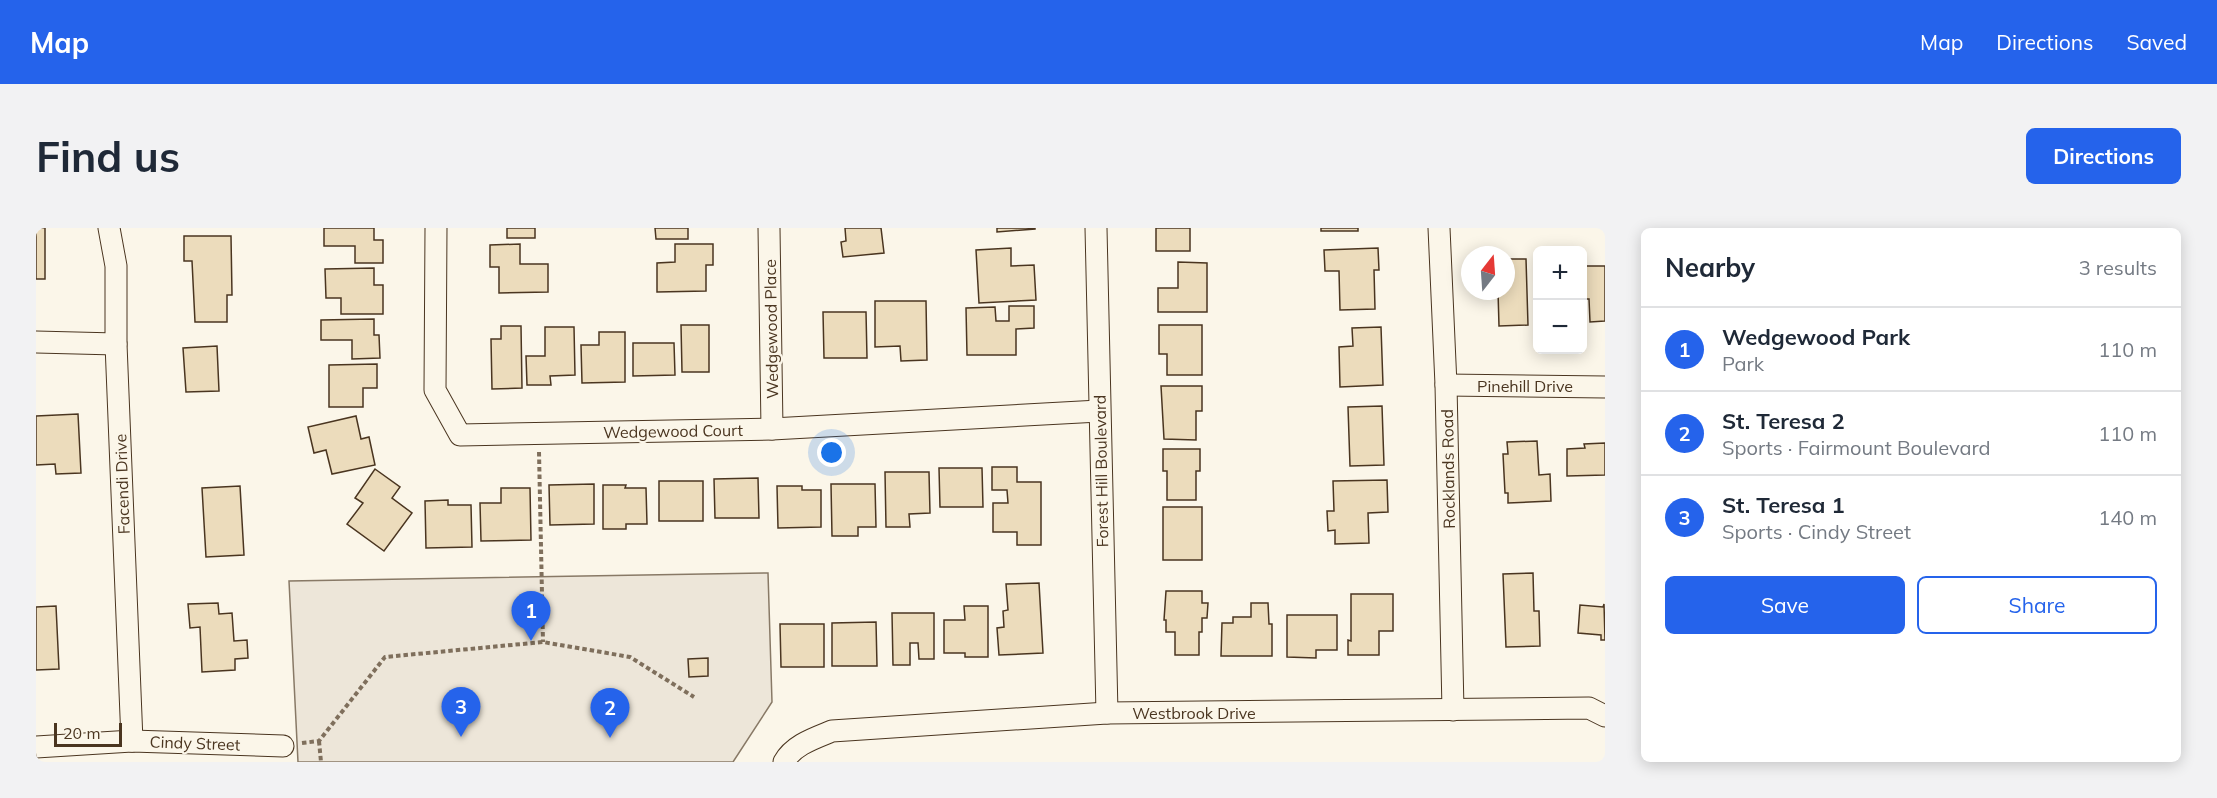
<!DOCTYPE html>
<html lang="en">
<head>
<meta charset="utf-8">
<style>
  body { margin:0; font-family:Mulish,sans-serif; background:#f2f2f3; color:#1f2937 }
  .controls { position:absolute; right:18px; top:18px; display:grid; overflow:hidden; border-radius:9px; box-shadow:0 3px 15px #0003 }
  .controls button { width:54px; height:54px; display:grid; place-items:center; padding:0; border:0; border-bottom:2px solid #e0e1e3; background:#fff; color:#1f2937; font:30px sans-serif }
  .compass { position:absolute; left:1425px; top:18px; width:54px; height:54px; border-radius:50%; background:#fff; box-shadow:0 3px 15px #0003; rotate:17deg }
  .scale { position:absolute; left:18px; bottom:15px; width:68px; box-sizing:border-box; padding-left:6px; border:3px solid #4a3520; border-top:0; font-size:16px; line-height:21px; white-space:nowrap; color:#4a3520; -webkit-text-stroke:4px #fbf6e9; paint-order:stroke }
  .you { position:absolute; left:796px; top:225px; width:21px; height:21px; margin:-15px; border:4px solid #fff; border-radius:50%; background:#1a73e8; box-shadow:0 0 0 9px #1a73e833 }
  .badge { display:grid; place-items:center; width:39px; height:39px; border-radius:50%; background:#2563eb; color:#fff; font-size:20px; font-weight:700 }
  .pin { position:absolute; translate:-50% -50px; filter:drop-shadow(0 2px 3px #0008) }
  .pin::after { content:''; position:absolute; top:32px; width:21px; height:18px; background:inherit; clip-path:polygon(0 0,100% 0,50% 100%) }
  .list { margin:0; padding:0; list-style:none }
  h2 { display:flex; justify-content:space-between; align-items:center; height:78px; margin:0; padding:0 24px; font-size:26px }
  h2 small { font-size:20px; font-weight:400; color:#747a83 }
  .list li { display:grid; grid-template-columns:39px 1fr auto; gap:18px; align-items:center; box-sizing:border-box; height:84px; padding:0 24px; border-top:2px solid #e0e1e3 }
  .list b { display:block; font-size:22px; white-space:nowrap }
  .list p { margin:0; font-size:20px; white-space:nowrap; color:#747a83 }
  .list em { font-size:20px; font-style:normal; color:#747a83 }
  .actions { display:flex; gap:12px; padding:18px 24px }
  .actions a { flex:1; padding:14px 0; border:2px solid #2563eb; border-radius:9px; text-align:center; font-size:21px; color:#2563eb }
  .actions .main { background:#2563eb; color:#fff }
  .map { position:relative; flex:none; width:1569px; height:534px; overflow:hidden; border-radius:9px }
  header { display:flex; align-items:center; gap:36px; box-sizing:border-box; height:84px; padding:0 30px; background:#2563eb; color:#fff }
  header strong { font-size:28px }
  nav { display:flex; gap:33px; margin-inline-start:auto; font-size:21px }
  .intro { display:flex; align-items:center; justify-content:space-between; box-sizing:border-box; height:144px; padding:0 36px }
  h1 { margin:0; font-size:42px }
  .button { padding:15px 27px; border-radius:9px; background:#2563eb; color:#fff; font-size:21px; font-weight:700 }
  main { display:flex; gap:36px; padding:0 36px }
  aside { flex:1; background:#fff; border-radius:9px; box-shadow:0 3px 15px #0003 }
  .map>svg:first-child { display:block }
  .green { fill:#ede6d9; stroke:#887966; stroke-width:1.5 }
  .building { fill:#ecdcbc; stroke:#4a3520; stroke-width:1.5 }
  .lines { fill:none; stroke-linecap:round; stroke-linejoin:round }
  .street-casing { stroke:#4a3520; stroke-width:23 }
  .path { stroke:#7f6f5c; stroke-width:4; stroke-dasharray:4.5 3; stroke-linecap:butt }
  .street { stroke:#fbf6e9; stroke-width:21 }
  .labels { text-anchor:middle; stroke-width:4.5; stroke-linejoin:round; paint-order:stroke }
  .street-label { font-size:16px; fill:#4a3520; stroke:#fbf6e9 }
</style>
</head>
<body>
<header>
<strong>Map</strong>
<nav><a>Map</a><a>Directions</a><a>Saved</a></nav>
</header>
<div class="intro"><h1>Find us</h1><a class="button">Directions</a></div>
<main>
<div class="map">
<svg width="1569" height="534" viewBox="0 0 1569 534">
  <rect width="100%" height="100%" fill="#fbf6e9"/>
  <path class="green" d="M732,345L736,474L697,534H262L253,353Z"/>
  <g class="building">
    <rect x="0" y="0" width="9" height="51"/>
    <path d="M288,0H338V12H347V35H319V18H288Z"/>
    <rect x="471" y="0" width="28" height="10"/>
    <path d="M619,0H652V11H620Z"/>
    <path d="M809,0H845L848,25L807,29L805,14L810,13Z"/>
    <path d="M961,0H999V1L961,4Z"/>
    <rect x="1120" y="0" width="34" height="23"/>
    <rect x="1285" y="0" width="37" height="3"/>
    <path d="M148,8H195L196,67H191V94H159L156,33H148Z"/>
    <path d="M484,16V36H512V64L463,65V39H454V17Z"/>
    <path d="M639,16H677V37H670V63L621,64V35L639,34Z"/>
    <path d="M975,20V38L998,37L1000,72L943,75L940,22Z"/>
    <path d="M1342,20L1343,42H1338L1339,81L1304,82L1303,43H1289L1288,22Z"/>
    <path d="M1470,31H1490L1492,97L1463,98L1462,63H1470Z"/>
    <path d="M1142,34L1171,35V84H1122V60H1142Z"/>
    <path d="M1546,38H1569V93L1554,94L1553,71H1546Z"/>
    <path d="M338,40V57H347V86H305V70H290L289,41Z"/>
    <path d="M839,73H890L891,132L865,133L864,118L839,119Z"/>
    <path d="M973,78H998V100L980,101V127H931L930,80L959,79L960,93H973Z"/>
    <path d="M787,84H830L831,130H788Z"/>
    <path d="M338,91V107H343L344,130L316,131V112H285V92Z"/>
    <path d="M645,97H673V144H646Z"/>
    <path d="M1123,97H1166V147H1131V126H1123Z"/>
    <path d="M465,98H485L486,160L456,161L455,111H465Z"/>
    <path d="M509,99H538L539,147L514,148L515,157H491L490,128H509Z"/>
    <path d="M1345,99L1347,157L1304,159L1303,119L1317,118L1316,100Z"/>
    <path d="M563,104H589V154L546,155L545,117H563Z"/>
    <path d="M597,115H638L639,147L597,148Z"/>
    <path d="M181,118L183,163L150,164L147,120Z"/>
    <path d="M341,136V160H327V179H293V137Z"/>
    <path d="M1125,158H1166V183H1160V212L1128,211Z"/>
    <path d="M1346,178L1348,237L1314,238L1312,179Z"/>
    <path d="M42,186L45,245L20,246L19,236L0,237V188Z"/>
    <path d="M320,188L325,211L333,209L339,237L296,246L290,222L278,225L272,199Z"/>
    <path d="M1501,213L1503,247L1514,246L1515,273L1472,275V265H1469L1467,226H1472L1471,214Z"/>
    <path d="M1569,215V247L1531,248V221L1549,220L1548,216Z"/>
    <path d="M1127,221H1164V243H1160V272H1131V243H1127Z"/>
    <path d="M956,239H981V254H1005V317H981V304H957V275H972L971,262H956Z"/>
    <path d="M903,240H946L947,279H904Z"/>
    <path d="M339,241L364,259L356,270L376,285L348,323L311,296L327,275L319,270Z"/>
    <path d="M849,244H893L894,285L873,286L874,299H850Z"/>
    <path d="M722,250L723,290H679L678,251Z"/>
    <path d="M1351,252L1352,284L1332,285L1333,315L1299,316V302L1292,303L1291,283H1298L1297,253Z"/>
    <rect x="623" y="253" width="44" height="40"/>
    <path d="M558,256V296L514,297L513,257Z"/>
    <path d="M795,256H839L840,299H822V308H796Z"/>
    <path d="M567,257H590L589,260H610L611,296H590V301H567Z"/>
    <path d="M204,258L208,327L170,329L166,260Z"/>
    <path d="M741,258H766V262H785V299L742,300Z"/>
    <path d="M465,260H494L495,312L445,313L444,275H465Z"/>
    <path d="M412,272V277H435L436,319L390,320L389,273Z"/>
    <rect x="1127" y="279" width="39" height="53"/>
    <path d="M1497,345L1498,383H1503L1504,418L1470,419L1467,346Z"/>
    <path d="M1003,355L1007,425L963,427L961,400L968,399L967,383L972,382L970,356Z"/>
    <path d="M1130,363H1166V375H1172L1171,390H1166V404H1163V427H1139V404H1130V392H1128Z"/>
    <path d="M1315,366H1357V403H1343V427H1312V412L1315,413Z"/>
    <path d="M182,375L183,386L196,385L198,413L211,412L212,430L199,431V442L166,444L164,399L154,400L152,376Z"/>
    <path d="M1215,375H1232L1233,396H1236V428H1185L1186,395H1197V389H1215Z"/>
    <path d="M1568,376L1569,412H1565V407L1542,405L1544,377L1567,379Z"/>
    <path d="M20,378L23,441L0,442V379Z"/>
    <path d="M928,378H952V429H929V425H908V392H929Z"/>
    <path d="M856,385H898V431H883L882,415H874V437H857Z"/>
    <path d="M1251,387H1301V422H1280V430L1251,429Z"/>
    <path d="M840,394L841,438H796V395Z"/>
    <path d="M744,396H788V439H745Z"/>
    <path d="M672,430V448L653,449L652,431Z"/>
  </g>
  <g class="lines">
    <g class="street-casing">
      <g id="street">
        <path d="M73,0L80,38V116L96,513"/>
        <path d="M400,0L399,162L424,207L736,201L1063,183"/>
        <path d="M733,0L736,201"/>
        <path d="M1060,0L1071,485"/>
        <path d="M1403,0L1410,157L1417,482"/>
        <path d="M0,114L80,116"/>
        <path d="M1410,157L1569,159"/>
        <path d="M0,519L96,513L247,518"/>
        <path d="M748,534C757,517 779,510 796,503L1071,485L1553,480L1569,488"/>
      </g>
    </g>
    <g class="path">
      <path d="M503,224L507,414"/>
      <path d="M283,513L285,534"/>
      <path d="M266,515L283,513L349,429L507,414L594,429L658,469"/>
    </g>
    <use href="#street" class="street"/>
  </g>
  <g class="labels">
    <g class="street-label">
      <text transform="translate(735 101) rotate(-91)" y="6">Wedgewood Place</text>
      <text x="1489" y="164">Pinehill Drive</text>
      <text transform="translate(637 203) rotate(-1)" y="6">Wedgewood Court</text>
      <text transform="translate(1412 241) rotate(-91)" y="6">Rocklands Road</text>
      <text transform="translate(1065 243) rotate(-91)" y="6">Forest Hill Boulevard</text>
      <text transform="translate(86 256) rotate(-92)" y="6">Facendi Drive</text>
      <text x="1158" y="491">Westbrook Drive</text>
      <text transform="translate(159 515) rotate(2)" y="6">Cindy Street</text>
    </g>
  </g>
</svg>
<div class="controls">
<button>+</button>
<button>−</button>
</div>
<svg class="compass" viewBox="-18 -18 36 36"><path d="M0-13l5 13h-10z" fill="#e53935"/><path d="M0 13l5-13h-10z" fill="#747a83"/></svg>
<div class="scale">20 m</div>
<div class="you"></div>
<div class="pin badge" style="left:495px;top:413px">1</div>
<div class="pin badge" style="left:574px;top:510px">2</div>
<div class="pin badge" style="left:425px;top:509px">3</div>
</div>
<aside>
<h2>Nearby<small>3 results</small></h2>
<ul class="list">
<li><span class="badge">1</span><div><b>Wedgewood Park</b><p>Park</p></div><em>110 m</em></li>
<li><span class="badge">2</span><div><b>St. Teresa 2</b><p>Sports · Fairmount Boulevard</p></div><em>110 m</em></li>
<li><span class="badge">3</span><div><b>St. Teresa 1</b><p>Sports · Cindy Street</p></div><em>140 m</em></li>
</ul>
<div class="actions"><a class="main">Save</a><a>Share</a></div>
</aside>
</main>
</body>
</html>
